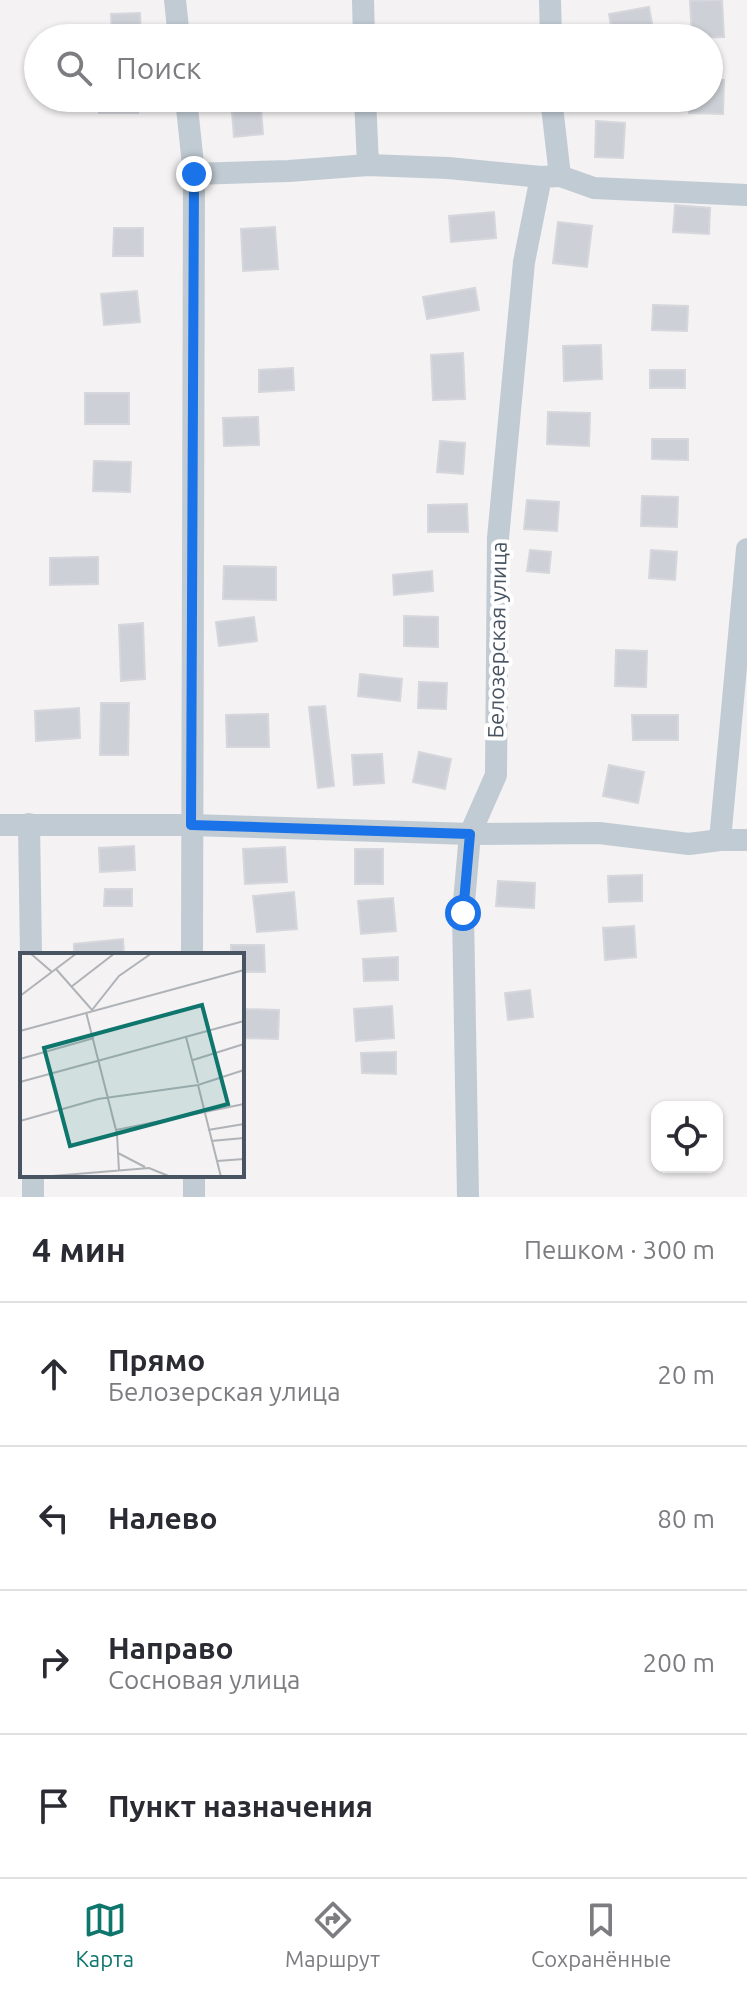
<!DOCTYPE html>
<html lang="ru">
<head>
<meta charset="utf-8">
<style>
  body { margin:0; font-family:Ubuntu,sans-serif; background:#f2f2f3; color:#2b2b33 }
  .controls { position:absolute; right:24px; bottom:24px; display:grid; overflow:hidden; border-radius:16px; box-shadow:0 2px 6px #0004 }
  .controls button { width:72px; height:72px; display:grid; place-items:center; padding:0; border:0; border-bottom:2px solid #e1e1e2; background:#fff; color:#2b2b33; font:40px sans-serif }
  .stop { position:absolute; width:24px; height:24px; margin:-18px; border:6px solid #1a73e8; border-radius:50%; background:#fff }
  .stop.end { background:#1a73e8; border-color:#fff; box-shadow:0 2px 8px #0008 }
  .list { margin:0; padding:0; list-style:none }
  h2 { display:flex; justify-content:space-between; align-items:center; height:104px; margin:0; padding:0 32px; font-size:34px }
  h2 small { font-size:26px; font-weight:400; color:#7c7c81 }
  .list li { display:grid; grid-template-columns:52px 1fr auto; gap:24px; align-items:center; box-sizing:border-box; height:144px; padding:0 32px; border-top:2px solid #e1e1e2 }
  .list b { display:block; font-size:30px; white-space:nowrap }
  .list p { margin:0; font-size:26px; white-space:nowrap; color:#7c7c81 }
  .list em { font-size:26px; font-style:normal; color:#7c7c81 }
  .icon { flex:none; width:44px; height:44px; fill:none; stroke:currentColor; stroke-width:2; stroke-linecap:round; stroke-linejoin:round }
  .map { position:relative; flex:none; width:747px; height:1197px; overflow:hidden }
  .search { position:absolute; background:#fff; box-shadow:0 2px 6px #0004; left:24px; right:24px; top:24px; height:88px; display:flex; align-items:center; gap:20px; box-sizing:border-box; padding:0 28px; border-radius:44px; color:#7c7c81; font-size:30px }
  .sheet { height:680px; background:#fff }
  nav { display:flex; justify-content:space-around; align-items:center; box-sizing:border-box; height:112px; border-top:2px solid #e1e1e2; background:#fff; font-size:22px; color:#7c7c81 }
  nav a { display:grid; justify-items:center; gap:4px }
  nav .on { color:#0f766e }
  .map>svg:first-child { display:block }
  .building { fill:#cdd0d6; stroke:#d5d7dd; stroke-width:2 }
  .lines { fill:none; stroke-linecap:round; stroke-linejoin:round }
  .minor { stroke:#c1cbd4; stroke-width:22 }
  .route { stroke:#1a73e8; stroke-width:10 }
  .labels { text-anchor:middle; stroke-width:8; stroke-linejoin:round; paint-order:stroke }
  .street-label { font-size:22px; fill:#485461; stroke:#fff }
  .inset-road { fill:none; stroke:#afb3b8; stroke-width:2 }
  .view { fill:#0f766e; fill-opacity:0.15; stroke:#0f766e; stroke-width:4 }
  .inset-edge { fill:none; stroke:#485461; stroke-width:4 }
</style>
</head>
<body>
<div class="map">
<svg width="747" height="1197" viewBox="0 0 747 1197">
  <rect width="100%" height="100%" fill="#f4f2f2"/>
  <g class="building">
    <path d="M722,0L724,37L692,38L690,1Z"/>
    <path d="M649,7L653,29L613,36L609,14Z"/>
    <path d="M140,13L141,38H112L111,14Z"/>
    <path d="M418,25V38H382L381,26Z"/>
    <path d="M264,30V38H231L230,33Z"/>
    <path d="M709,79L724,80L723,114L689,113V98H709Z"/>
    <path d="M99,98H137L138,113H99Z"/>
    <path d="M261,109L263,134L234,137L232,112Z"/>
    <path d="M596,121L625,123L623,158L595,157Z"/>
    <path d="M675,205L710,208L709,234L673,232Z"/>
    <path d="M494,212L496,238L451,242L449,216Z"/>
    <path d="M558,222L592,226L587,267L553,263Z"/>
    <path d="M275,227L278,269L243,271L241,229Z"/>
    <path d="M114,228H143V256H113Z"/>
    <path d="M475,288L479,310L427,319L423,297Z"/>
    <path d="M137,291L140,322L104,325L101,294Z"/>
    <path d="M653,305L688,306L687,331L652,330Z"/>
    <path d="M601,345L602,379L564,381L563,346Z"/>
    <path d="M463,353L465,399L433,400L431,355Z"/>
    <path d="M293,368L294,390L259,392V370Z"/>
    <rect x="650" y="370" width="35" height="18"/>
    <rect x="85" y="393" width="44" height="31"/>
    <path d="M548,412L590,413L589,446L547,444Z"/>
    <path d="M258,417L259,445L224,446L223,418Z"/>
    <path d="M652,439H688V460L652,459Z"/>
    <path d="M440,441L465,443L463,474L437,472Z"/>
    <path d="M94,461L131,462L130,492L93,491Z"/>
    <path d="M642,496L678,497L677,527L641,526Z"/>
    <path d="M527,500L559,502L557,531L524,529Z"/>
    <path d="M467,504L468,532H428V505Z"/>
    <path d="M530,550L551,552L549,573L527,571Z"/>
    <path d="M651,550L677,552L675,580L649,578Z"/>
    <path d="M98,557V584L50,585V558Z"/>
    <path d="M224,566L276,567V600L223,599Z"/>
    <path d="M432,571L433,591L394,595L393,575Z"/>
    <path d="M404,616L438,617V647L404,646Z"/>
    <path d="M254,617L257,641L219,646L216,622Z"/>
    <path d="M143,623L145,679L121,681L119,625Z"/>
    <path d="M616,650L647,651L646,687L615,686Z"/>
    <path d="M360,674L402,679L400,701L358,696Z"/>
    <path d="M419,682L447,683L446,709L418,708Z"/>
    <path d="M101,703H129L128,755H100Z"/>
    <path d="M325,706L334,786L318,788L309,707Z"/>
    <path d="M79,708L80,738L36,741L35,711Z"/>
    <path d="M268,714L269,747H227L226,715Z"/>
    <path d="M632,715H678V740H633Z"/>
    <path d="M419,752L451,759L445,789L413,782Z"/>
    <path d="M382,754L384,783L354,785L352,755Z"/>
    <path d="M609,765L644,772L638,803L603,796Z"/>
    <path d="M134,846L135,870L100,872L99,848Z"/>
    <path d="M285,847L287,882L245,884L243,849Z"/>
    <rect x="355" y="849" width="28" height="35"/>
    <path d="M642,875V901L609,902L608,876Z"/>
    <path d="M498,881L535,883L534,908L496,906Z"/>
    <path d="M105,889H132V906H104Z"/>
    <path d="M294,892L297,929L257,932L253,896Z"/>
    <path d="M393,898L396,931L361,934L358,901Z"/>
    <path d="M634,926L636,957L605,960L603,928Z"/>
    <path d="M123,939L124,955H74V944Z"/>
    <path d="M231,945H264L265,972H242V955H231Z"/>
    <path d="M398,957V980L364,981L363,959Z"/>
    <path d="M530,990L533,1017L508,1020L505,993Z"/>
    <path d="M392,1006L394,1038L356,1041L354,1009Z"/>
    <path d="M242,1009L279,1010L278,1039L242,1038Z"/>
    <path d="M396,1052V1074L362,1073L361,1053Z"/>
  </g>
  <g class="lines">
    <g class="minor">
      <path d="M175,0L179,38"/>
      <path d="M363,0L364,38"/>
      <path d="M550,0L551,38"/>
      <path d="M186,98L194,174L192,955"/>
      <path d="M365,98L368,165"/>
      <path d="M194,174L289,171L368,165L448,168L541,177"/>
      <path d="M560,176L594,188L747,195"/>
      <path d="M29,824L31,955"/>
      <path d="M0,825H191L470,834L599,833L689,844L720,840H747"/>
      <path d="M720,840L747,549"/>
      <path d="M33,1175V1197"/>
      <path d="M194,1175V1197"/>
      <path d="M468,1197L463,913L470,834L496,775L498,538L524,262L541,177L560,176L551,98"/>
    </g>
  </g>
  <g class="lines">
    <path class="route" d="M194,174L191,825L470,834L463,913"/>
  </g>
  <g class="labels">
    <g class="street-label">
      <text transform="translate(497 640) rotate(-89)" y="8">Белозерская улица</text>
    </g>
  </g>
  <g transform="translate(20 953)">
    <rect width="224" height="224" fill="#f4f2f2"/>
    <path class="inset-road" d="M10,0L32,19M36,16L72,57L99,23L132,0M51,34L95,0M0,43L57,0M66,59L97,181L99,218M0,78L224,17M166,84L178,130M0,106L74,85M173,107L224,91M0,129L224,68M178,132L201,224M0,168L78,146L178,132L224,117M96,177L224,151M188,177L224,171M191,188L224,185M98,200L125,214M197,208L224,206M20,224L129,215L151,224"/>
    <path class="view" d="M182,52L208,151L50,193L24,95Z"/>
    <rect width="224" height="224" class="inset-edge"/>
  </g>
</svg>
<div class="controls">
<button><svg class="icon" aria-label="locate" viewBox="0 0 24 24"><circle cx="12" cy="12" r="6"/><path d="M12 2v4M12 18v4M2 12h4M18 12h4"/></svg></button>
</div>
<div class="stop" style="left:463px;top:913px"></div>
<div class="stop end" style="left:194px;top:174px"></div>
<div class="search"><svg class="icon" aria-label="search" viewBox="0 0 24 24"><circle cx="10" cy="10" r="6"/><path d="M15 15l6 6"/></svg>Поиск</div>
</div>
<section class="sheet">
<h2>4 мин<small>Пешком · 300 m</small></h2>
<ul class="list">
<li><svg class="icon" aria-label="ahead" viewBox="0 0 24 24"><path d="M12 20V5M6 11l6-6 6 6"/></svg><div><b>Прямо</b><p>Белозерская улица</p></div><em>20 m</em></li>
<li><svg class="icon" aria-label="left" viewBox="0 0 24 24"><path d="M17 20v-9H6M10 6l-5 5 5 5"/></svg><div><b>Налево</b></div><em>80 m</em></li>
<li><svg class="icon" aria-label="right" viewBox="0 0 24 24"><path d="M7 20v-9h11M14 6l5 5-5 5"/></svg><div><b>Направо</b><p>Сосновая улица</p></div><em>200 m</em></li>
<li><svg class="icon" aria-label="arrive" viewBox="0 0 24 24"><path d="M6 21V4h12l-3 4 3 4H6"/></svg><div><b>Пункт назначения</b></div></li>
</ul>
</section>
<nav>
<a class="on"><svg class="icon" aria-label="map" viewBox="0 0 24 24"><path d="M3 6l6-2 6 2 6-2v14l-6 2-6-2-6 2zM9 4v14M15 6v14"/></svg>Карта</a>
<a><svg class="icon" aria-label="directions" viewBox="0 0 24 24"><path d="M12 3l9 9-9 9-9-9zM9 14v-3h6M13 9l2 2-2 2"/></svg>Маршрут</a>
<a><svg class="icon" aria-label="saved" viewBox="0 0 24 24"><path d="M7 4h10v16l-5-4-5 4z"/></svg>Сохранённые</a>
</nav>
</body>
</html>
